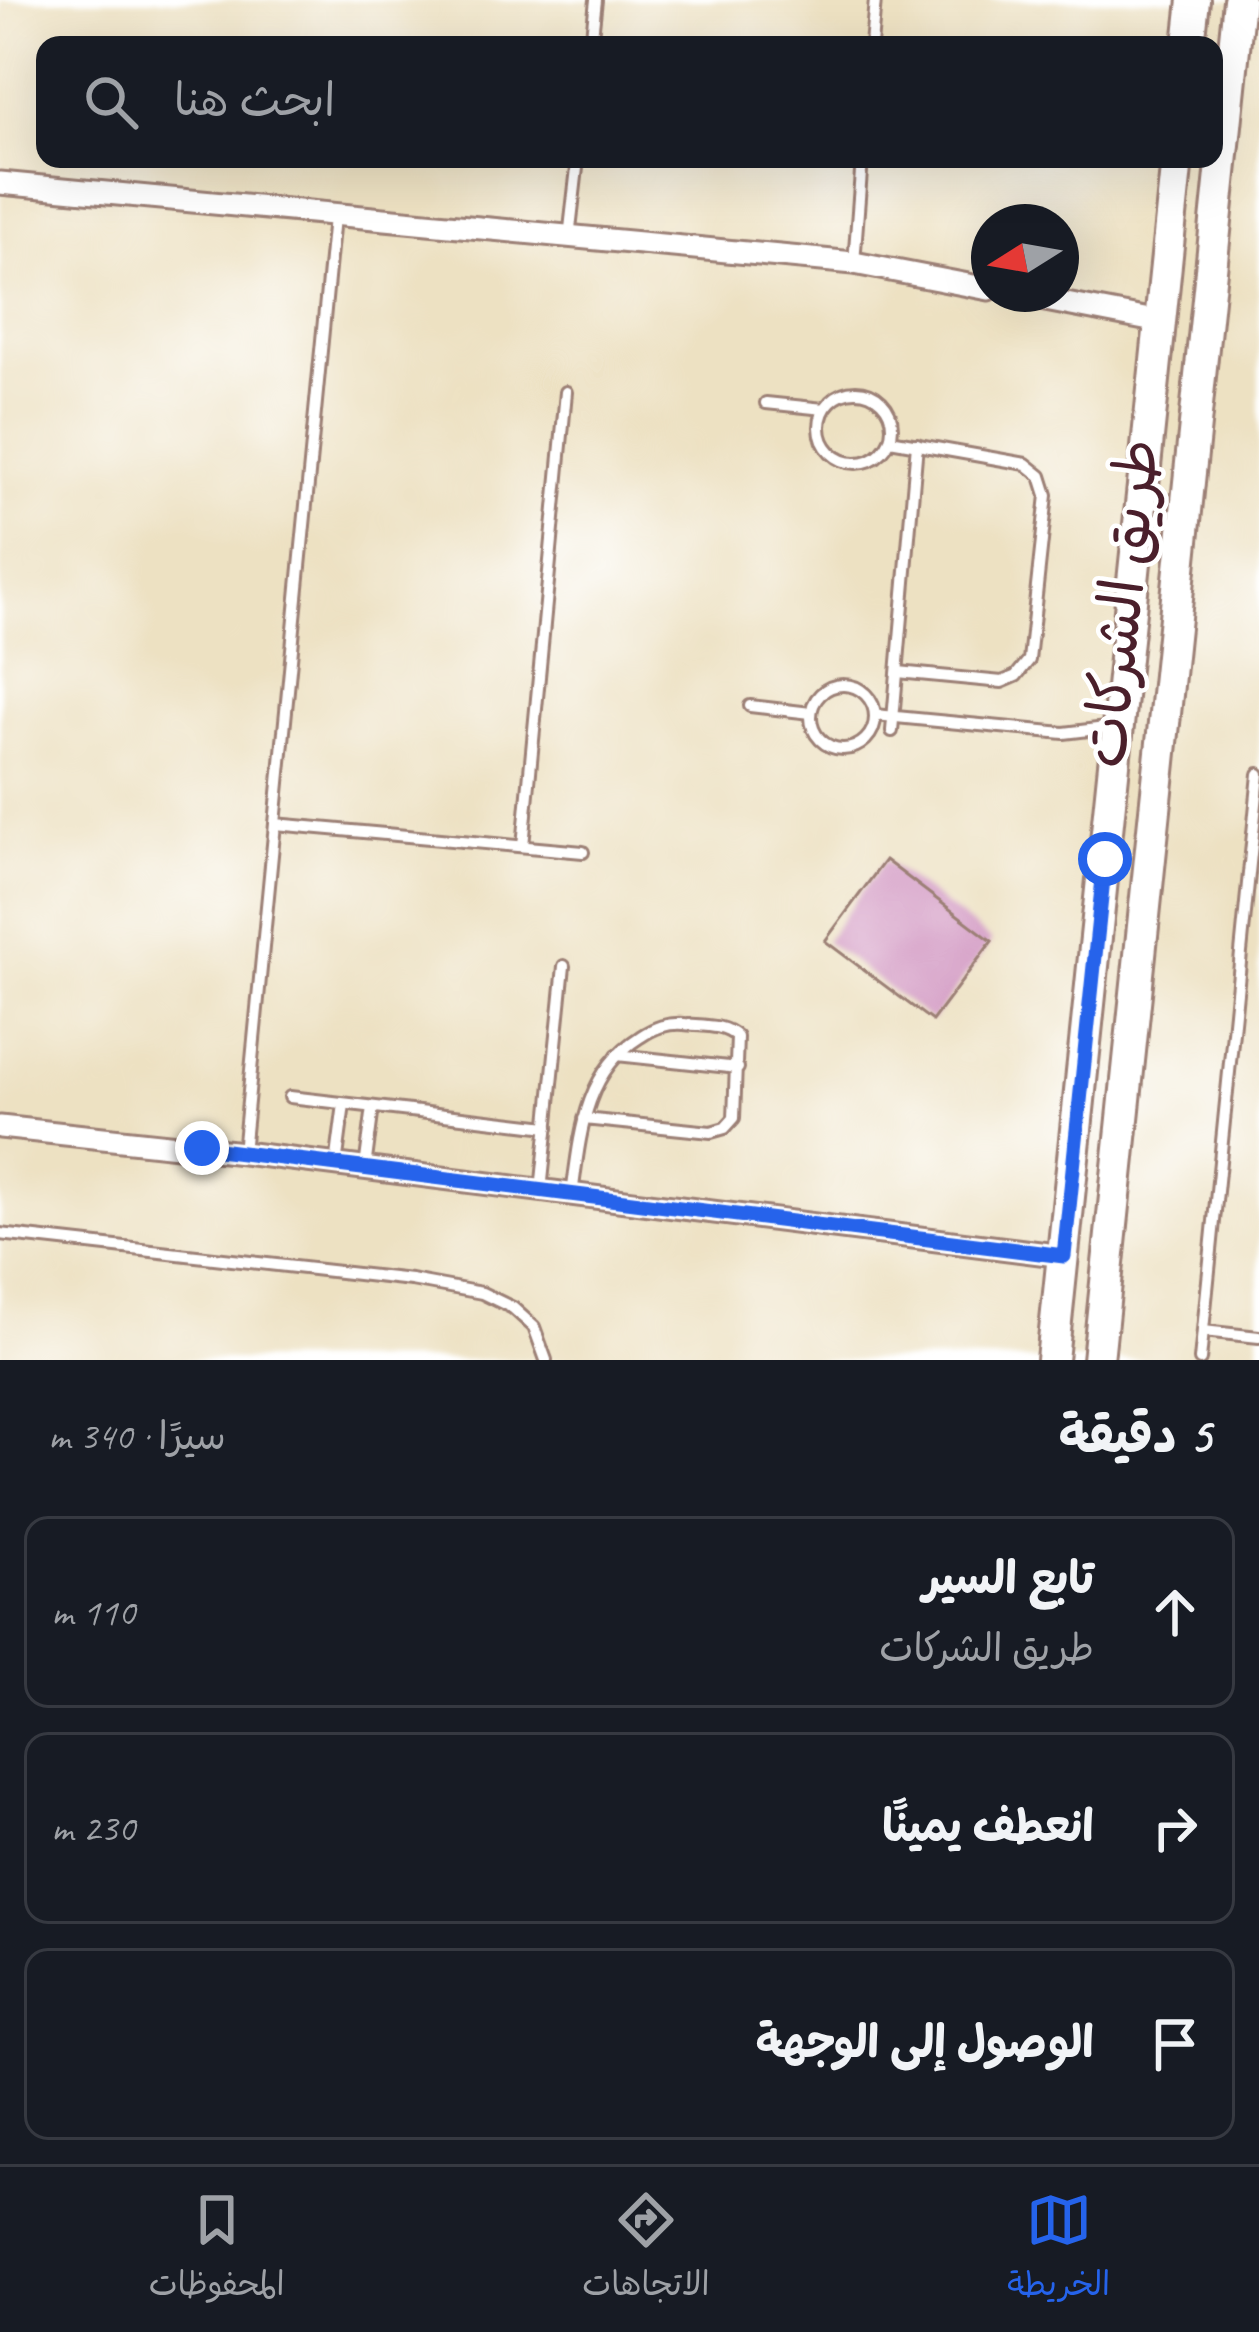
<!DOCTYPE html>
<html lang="ar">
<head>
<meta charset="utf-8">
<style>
  body { margin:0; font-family:Caveat,"Playpen Sans Arabic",sans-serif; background:#242831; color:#f1f3f6; direction:rtl }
  .compass { position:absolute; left:971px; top:204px; width:108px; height:108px; border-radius:50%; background:#171b24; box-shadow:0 12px 48px #0002; rotate:259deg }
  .stop { position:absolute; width:36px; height:36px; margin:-27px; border:9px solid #2563eb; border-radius:50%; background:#fff }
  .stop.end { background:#2563eb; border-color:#fff; box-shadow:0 3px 12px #0008 }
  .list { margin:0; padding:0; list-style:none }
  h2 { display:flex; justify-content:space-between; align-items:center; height:156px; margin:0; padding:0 48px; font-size:51px }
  h2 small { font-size:39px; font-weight:400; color:#9ea1a6 }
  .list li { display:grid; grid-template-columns:78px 1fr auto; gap:36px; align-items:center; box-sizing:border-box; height:192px; margin:0 24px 24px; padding:0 24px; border:3px solid #363941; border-radius:24px }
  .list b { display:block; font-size:45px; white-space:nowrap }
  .list p { margin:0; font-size:39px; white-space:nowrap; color:#9ea1a6 }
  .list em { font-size:39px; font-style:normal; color:#9ea1a6 }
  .icon { flex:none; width:66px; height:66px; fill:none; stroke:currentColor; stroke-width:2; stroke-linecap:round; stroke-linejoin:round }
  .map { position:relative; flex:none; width:1259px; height:1360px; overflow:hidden; direction:ltr }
  .search { position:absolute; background:#171b24; box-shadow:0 12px 48px #0002; left:36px; right:36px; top:36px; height:132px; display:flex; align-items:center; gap:30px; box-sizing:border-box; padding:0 42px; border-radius:24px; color:#9ea1a6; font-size:45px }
  .sheet { height:804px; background:#171b24 }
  nav { display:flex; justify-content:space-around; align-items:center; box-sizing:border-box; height:168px; border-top:3px solid #363941; background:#171b24; font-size:33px; color:#9ea1a6 }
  nav a { display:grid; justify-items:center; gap:6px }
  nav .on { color:#2563eb }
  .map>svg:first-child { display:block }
  .building { fill:#d196c1 }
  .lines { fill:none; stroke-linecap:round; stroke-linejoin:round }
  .lane-casing { stroke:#9c8076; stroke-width:16 }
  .street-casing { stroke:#9c8076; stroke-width:27 }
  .secondary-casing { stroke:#9c8076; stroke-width:36 }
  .lane { stroke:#fff; stroke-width:10 }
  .street { stroke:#fff; stroke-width:21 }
  .secondary { stroke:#fff; stroke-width:30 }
  .route { stroke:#2563eb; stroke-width:15 }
  .labels { text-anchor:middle; stroke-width:9; stroke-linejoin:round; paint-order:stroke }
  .street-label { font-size:60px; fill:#4a1f2b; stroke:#fff }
</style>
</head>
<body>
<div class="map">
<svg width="1259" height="1360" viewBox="0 0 1259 1360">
  <rect width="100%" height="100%" fill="#fff"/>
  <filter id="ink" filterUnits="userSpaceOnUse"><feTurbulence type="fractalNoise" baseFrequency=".00833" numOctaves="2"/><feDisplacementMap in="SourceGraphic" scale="24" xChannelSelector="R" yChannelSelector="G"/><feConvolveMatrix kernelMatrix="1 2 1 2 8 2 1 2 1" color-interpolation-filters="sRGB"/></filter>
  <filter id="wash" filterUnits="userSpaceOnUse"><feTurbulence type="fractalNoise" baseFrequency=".004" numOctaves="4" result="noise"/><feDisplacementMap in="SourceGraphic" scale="48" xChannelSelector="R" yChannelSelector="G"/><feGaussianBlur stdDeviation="2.7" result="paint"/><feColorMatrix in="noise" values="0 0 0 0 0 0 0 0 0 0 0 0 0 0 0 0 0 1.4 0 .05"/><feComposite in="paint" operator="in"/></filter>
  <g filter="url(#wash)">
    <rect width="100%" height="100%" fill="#ede1c2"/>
    <g id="blocks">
      <path class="building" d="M885,860L992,941L932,1021L825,941Z"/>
    </g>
  </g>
  <g filter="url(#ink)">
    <use href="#blocks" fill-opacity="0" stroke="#9c8076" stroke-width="3"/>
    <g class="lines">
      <g class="lane-casing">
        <g id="lane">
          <path d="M591,45L596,0"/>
          <path d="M871,45L875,0"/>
          <path d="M569,238L578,159"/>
          <path d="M854,263L862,159"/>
          <circle cx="856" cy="427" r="36"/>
          <path d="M766,403L824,409"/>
          <path d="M890,440L1026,464L1041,476L1047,495L1029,660L1016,676L1002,682L898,672"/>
          <circle cx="843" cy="717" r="32"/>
          <path d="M750,706L811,713"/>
          <path d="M875,715L1064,733L1114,727"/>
          <path d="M892,731L917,444"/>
          <path d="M275,824L583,852"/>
          <path d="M523,846L566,392"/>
          <path d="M617,1055L738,1068"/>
          <path d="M290,1097L548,1127"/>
          <path d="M243,1153L334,217"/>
          <path d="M336,1165L344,1104"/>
          <path d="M365,1168L373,1107"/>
          <path d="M541,1191L564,966"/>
          <path d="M572,1195C580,1136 584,1072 640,1037C655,1027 667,1023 684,1024C703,1026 724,1024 737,1037L734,1118L725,1128L711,1132L584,1119"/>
          <path d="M0,1234L411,1280L482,1293L513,1308L534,1327L546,1360"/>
          <path d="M1203,1331L1259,1337"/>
          <path d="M1200,1360L1259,774"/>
        </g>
      </g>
      <g class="street-casing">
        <g id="street">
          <path d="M0,183L854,263L989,289"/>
          <path d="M1014,294L1160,322"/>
          <path d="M0,1127L243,1153L1064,1256"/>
        </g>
      </g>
      <g class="secondary-casing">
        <g id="secondary">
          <path d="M1189,45L1194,0"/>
          <path d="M1052,1360L1177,159"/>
          <path d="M1098,1360L1239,0"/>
        </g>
      </g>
      <use href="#lane" class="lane"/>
      <use href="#street" class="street"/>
      <use href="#secondary" class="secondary"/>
    </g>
  </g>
  <g class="lines" filter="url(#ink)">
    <path class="route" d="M202,1148L1064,1256L1105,859"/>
  </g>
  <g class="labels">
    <g class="street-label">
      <text transform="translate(1120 603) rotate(-84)" y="21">طريق الشركات</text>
    </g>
  </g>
</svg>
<svg class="compass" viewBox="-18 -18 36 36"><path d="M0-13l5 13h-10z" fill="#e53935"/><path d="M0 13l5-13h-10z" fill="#9ea1a6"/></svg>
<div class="stop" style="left:1105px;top:859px"></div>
<div class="stop end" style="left:202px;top:1148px"></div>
<div class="search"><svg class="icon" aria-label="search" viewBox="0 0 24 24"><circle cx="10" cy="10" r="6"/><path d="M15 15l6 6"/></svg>ابحث هنا</div>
</div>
<section class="sheet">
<h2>5 دقيقة<small>سيرًا · 340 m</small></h2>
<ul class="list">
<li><svg class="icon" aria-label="ahead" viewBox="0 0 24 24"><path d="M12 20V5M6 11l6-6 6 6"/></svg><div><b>تابع السير</b><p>طريق الشركات</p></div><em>110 m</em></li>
<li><svg class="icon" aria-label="right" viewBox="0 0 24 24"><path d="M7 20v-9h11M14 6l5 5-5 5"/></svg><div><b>انعطف يمينًا</b></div><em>230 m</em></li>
<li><svg class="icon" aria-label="arrive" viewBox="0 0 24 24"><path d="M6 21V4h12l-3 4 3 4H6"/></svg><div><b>الوصول إلى الوجهة</b></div></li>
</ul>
</section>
<nav>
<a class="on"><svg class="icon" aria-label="map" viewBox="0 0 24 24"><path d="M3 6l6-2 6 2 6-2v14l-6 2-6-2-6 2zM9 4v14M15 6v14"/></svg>الخريطة</a>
<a><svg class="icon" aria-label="directions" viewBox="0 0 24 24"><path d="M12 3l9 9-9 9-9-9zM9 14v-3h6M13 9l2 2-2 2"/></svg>الاتجاهات</a>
<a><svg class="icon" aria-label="saved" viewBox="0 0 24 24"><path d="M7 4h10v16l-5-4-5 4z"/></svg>المحفوظات</a>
</nav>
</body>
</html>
